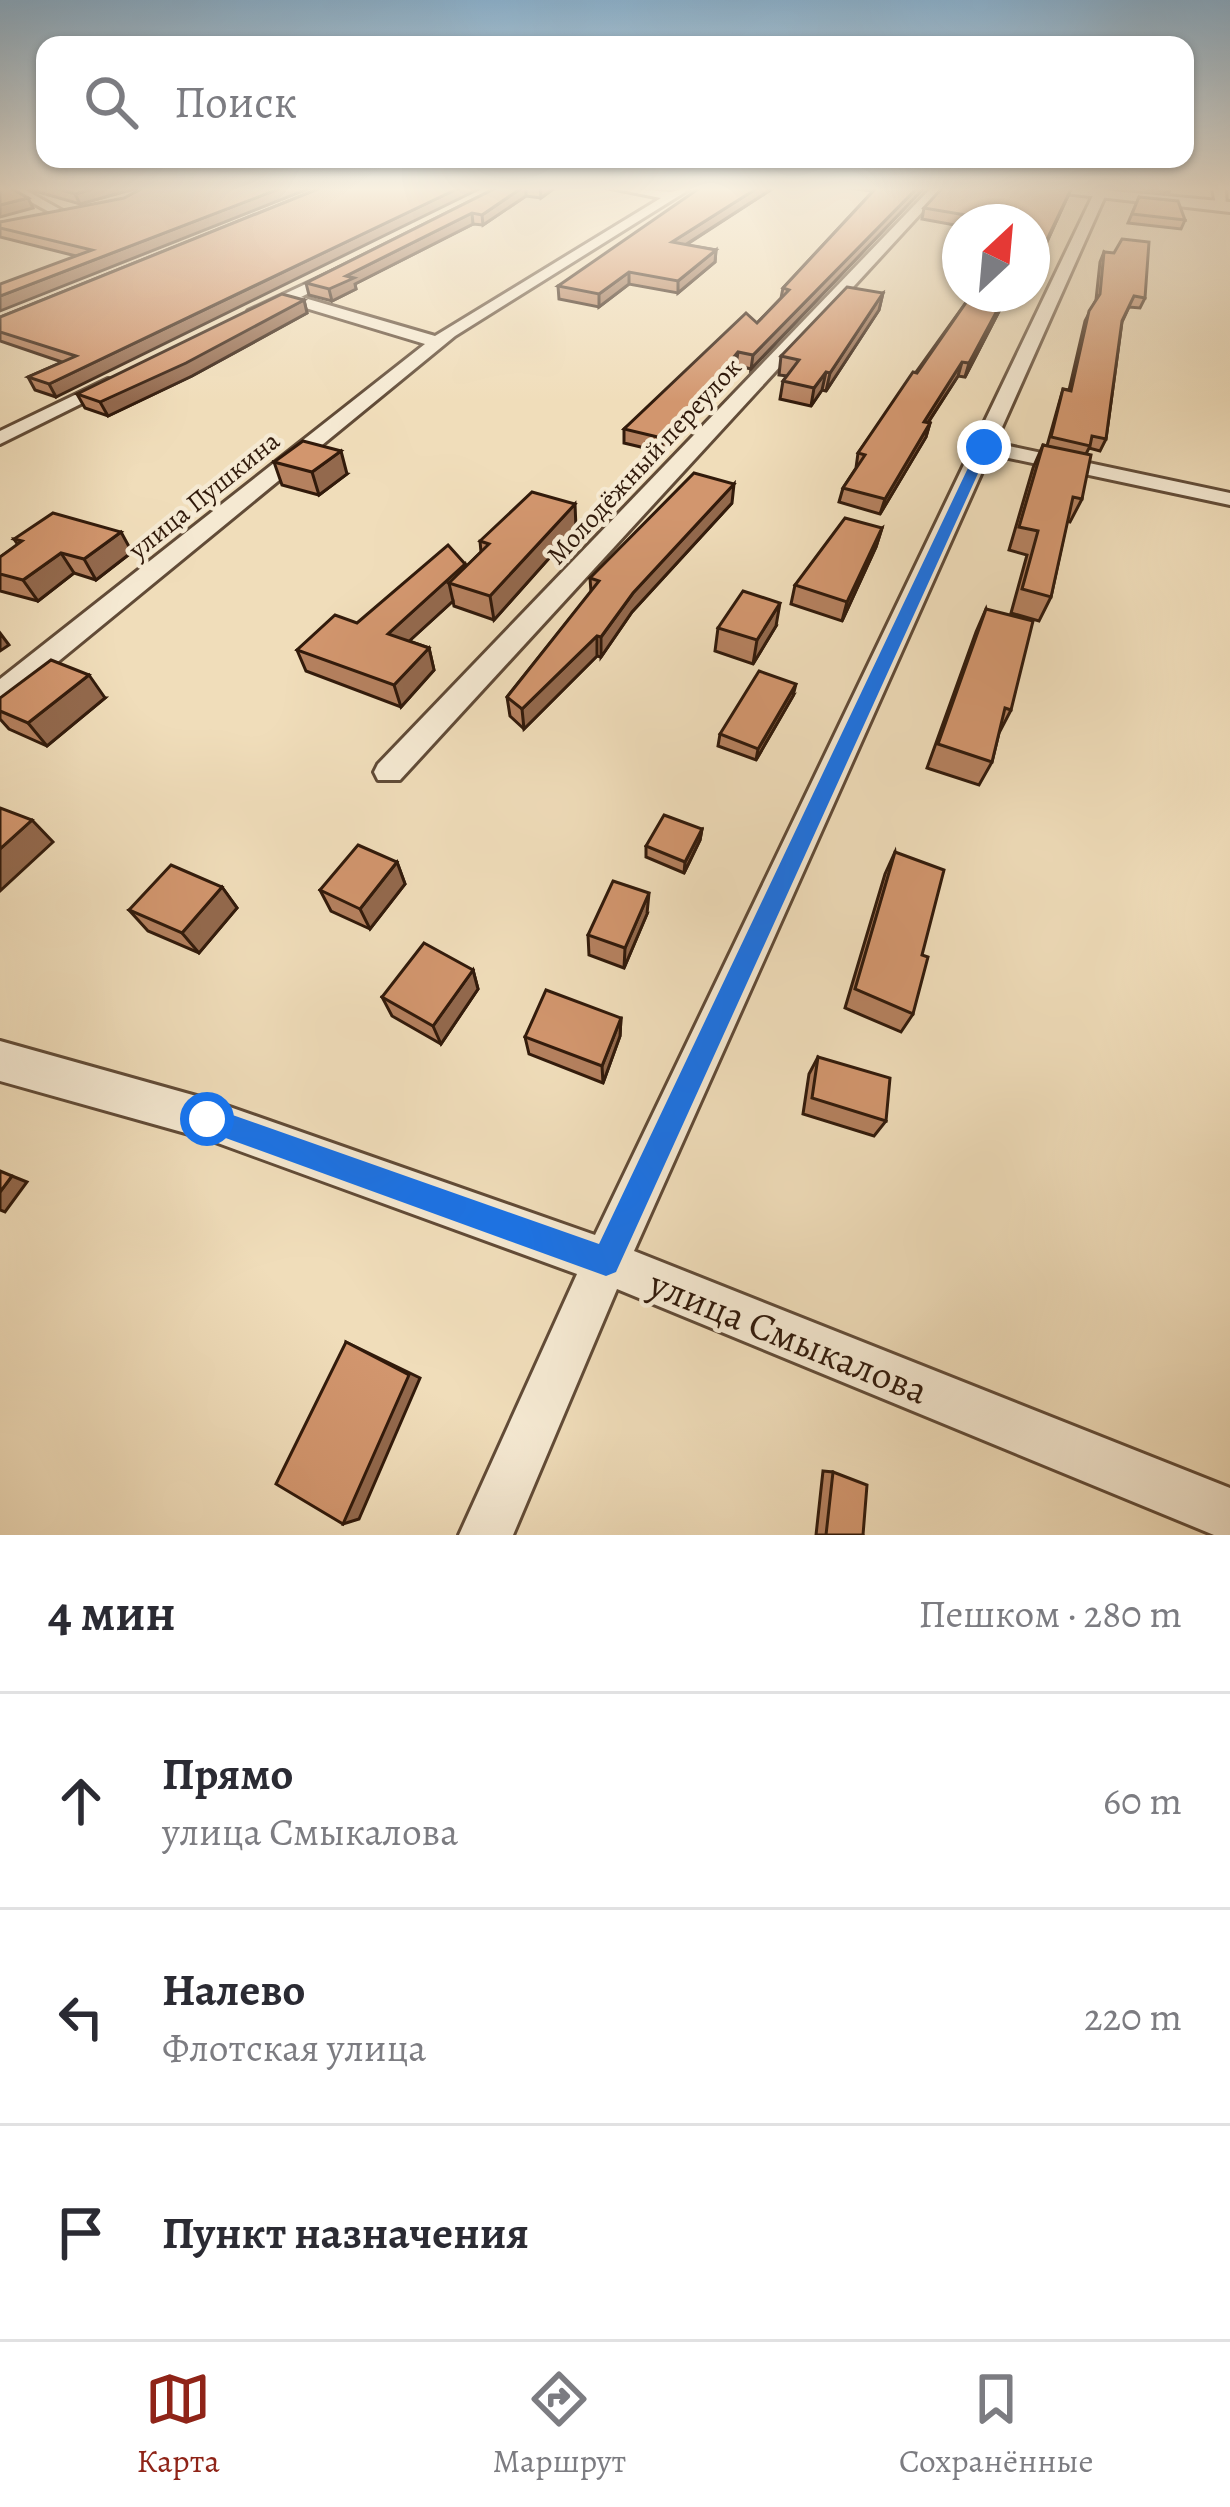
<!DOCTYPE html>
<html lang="ru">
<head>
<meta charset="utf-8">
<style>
  body { margin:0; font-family:Alegreya,serif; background:#f7f7f7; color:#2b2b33 }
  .compass { position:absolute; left:942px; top:204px; width:108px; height:108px; border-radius:50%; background:#fff; box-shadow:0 3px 9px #0004; rotate:26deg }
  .stop { position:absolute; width:36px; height:36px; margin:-27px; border:9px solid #1a73e8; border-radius:50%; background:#fff }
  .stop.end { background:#1a73e8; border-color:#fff; box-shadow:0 3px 12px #0008 }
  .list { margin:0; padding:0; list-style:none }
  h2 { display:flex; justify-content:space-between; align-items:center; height:156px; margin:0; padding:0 48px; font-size:51px }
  h2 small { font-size:39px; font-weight:400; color:#7c7c81 }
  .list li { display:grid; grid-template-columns:78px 1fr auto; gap:36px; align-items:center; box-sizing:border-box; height:216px; padding:0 48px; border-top:3px solid #e1e1e2 }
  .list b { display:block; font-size:45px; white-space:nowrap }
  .list p { margin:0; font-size:39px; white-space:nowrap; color:#7c7c81 }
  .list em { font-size:39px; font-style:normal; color:#7c7c81 }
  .icon { flex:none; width:66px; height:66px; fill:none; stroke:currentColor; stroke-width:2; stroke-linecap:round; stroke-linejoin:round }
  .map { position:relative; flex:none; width:1230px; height:1535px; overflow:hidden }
  .search { position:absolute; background:#fff; box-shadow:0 3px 9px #0004; left:36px; right:36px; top:36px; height:132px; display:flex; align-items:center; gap:30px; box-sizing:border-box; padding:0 42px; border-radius:24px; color:#7c7c81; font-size:45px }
  .sheet { height:804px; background:#fff }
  nav { display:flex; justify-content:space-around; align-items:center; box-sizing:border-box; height:168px; border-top:3px solid #e1e1e2; background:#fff; font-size:33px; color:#7c7c81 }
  nav a { display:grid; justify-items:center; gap:6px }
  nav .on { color:#8f2418 }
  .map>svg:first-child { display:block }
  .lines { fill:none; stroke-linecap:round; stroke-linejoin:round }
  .minor-casing { stroke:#614b37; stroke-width:6 }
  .tertiary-casing { stroke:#614b37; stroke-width:6 }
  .minor { fill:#f5e9d2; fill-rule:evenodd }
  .tertiary { fill:#f5e9d2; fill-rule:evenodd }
  .wall { fill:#b5815f; stroke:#311a0b; stroke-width:3 }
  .shaded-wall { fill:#93694d; stroke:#311a0b; stroke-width:3 }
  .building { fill:#d2966e; stroke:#311a0b; stroke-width:3 }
  .route { fill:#1a73e8 }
  .labels { text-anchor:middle; stroke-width:9; stroke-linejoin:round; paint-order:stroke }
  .far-street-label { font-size:27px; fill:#311a0b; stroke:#f5e9d2 }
  .near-street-label { font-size:39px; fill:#311a0b; stroke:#f5e9d2 }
</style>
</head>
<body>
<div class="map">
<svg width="1230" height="1535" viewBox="0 0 1230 1535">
  <rect width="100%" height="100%" fill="#f0ddba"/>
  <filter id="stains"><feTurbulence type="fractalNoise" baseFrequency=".00167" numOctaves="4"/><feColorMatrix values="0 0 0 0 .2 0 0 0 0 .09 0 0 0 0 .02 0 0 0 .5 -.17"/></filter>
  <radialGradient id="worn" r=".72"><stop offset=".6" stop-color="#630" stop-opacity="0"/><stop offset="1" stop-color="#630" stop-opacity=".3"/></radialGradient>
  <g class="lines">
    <g class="minor-casing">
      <g id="minor">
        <path d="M4,187H20L63,211L53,214Z"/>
        <path d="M606,187L670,192L693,187L455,336L10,701L0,704V679L425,344L289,303L254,319L248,317V311L340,268L345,275L301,297L435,336L661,198Z"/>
        <path d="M932,187H945L400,780H378L374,772L378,764Z"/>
        <path d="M1097,187H1109L995,443L1230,493V505L990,454L634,1251L1230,1488V1535H1214L617,1289L513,1535H459L577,1274L207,1139L0,1081V1041L207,1099L595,1235Z"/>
        <path d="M1213,187H1225L1226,209L1216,206Z"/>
        <path d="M108,379L123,383L0,444V431Z"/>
      </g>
    </g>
    <g class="tertiary-casing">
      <path id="tertiary" d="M1011,187H1071L1230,202V212Z"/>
    </g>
    <use href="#minor" class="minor"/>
    <use href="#tertiary" class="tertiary"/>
  </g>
  <g class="wall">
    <path d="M21,187H141L80,204Z"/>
    <path d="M313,187L76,256L0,237V222Z"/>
    <path d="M323,187L56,397L35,390L28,377L62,362L0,341V317Z"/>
    <path d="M498,187H556L541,198L526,196L483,225L473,224L355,284L356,289L332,301L309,295L306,283Z"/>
    <path d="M775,187L686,245L716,250L715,262L678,293L629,284L599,307L559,299L558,286Z"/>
    <path d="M838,187H925L751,369L736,365L685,430L662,452L624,443V429L757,323L781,298L783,288L873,191Z"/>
    <path d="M1072,187L1040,257L1032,222H960V226L922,219L924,208Z"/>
    <path d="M1143,187H1171L1169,192L1143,189Z"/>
    <path d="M1139,197L1185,220L1181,229L1128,223Z"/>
    <path d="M1104,252L1145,298L1140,308L1129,307L1122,322L1106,439L1100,451L1089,448L1086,454L1082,499L1070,522L1067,521L1051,597L1039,621L1011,613L1027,555L1009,550L1033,468L1043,445L1047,446L1063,389L1069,390L1085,321L1096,300L1100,262Z"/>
    <path d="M883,293L879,310L826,391L822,390L811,406L780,399L783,381L787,376L779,375L781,356Z"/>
    <path d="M972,294H1008L965,377L958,376L928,423H930L926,437L880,514L839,502L843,488L856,468L858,453Z"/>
    <path d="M304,300L307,313L192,376L108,416L85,408L77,394Z"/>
    <path d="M274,462L347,474L319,495L282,485Z"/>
    <path d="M732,503L632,612L601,657L597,656L524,729L510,716L507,697L591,592L590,578Z"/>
    <path d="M576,528L494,620L454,606L453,601L409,641L429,648L434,670L401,707L306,671L297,650L357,623L465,564L466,567L481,552L480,541Z"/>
    <path d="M882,528L876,547L842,621L791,604L795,585Z"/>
    <path d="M14,539L132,552L96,580L74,573L38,601L0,591V557L18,545Z"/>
    <path d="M986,609L1011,710L999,733L992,762L979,785L927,768L976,632Z"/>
    <path d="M776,626L753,664L715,651L718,628Z"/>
    <path d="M793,696L756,760L718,746L720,734Z"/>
    <path d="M0,698H105L47,746L9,729L0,719Z"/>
    <path d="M702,829L700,840L684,873L646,857V846Z"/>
    <path d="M895,852L913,1014L901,1032L845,1008L885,874Z"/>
    <path d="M397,862L405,884L370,929L331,911L320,890Z"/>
    <path d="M222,887L237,908L199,953L148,931L129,910Z"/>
    <path d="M647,914L624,968L589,955L588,935Z"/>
    <path d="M473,970L478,989L441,1044L392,1016L382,997Z"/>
    <path d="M621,1018L620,1036L603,1083L529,1054L525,1037Z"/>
    <path d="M818,1057L886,1121L874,1136L803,1114L809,1074Z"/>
    <path d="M823,1471L833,1472L863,1535H816Z"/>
  </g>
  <g class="shaded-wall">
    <path d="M100,187H141L80,204L75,194Z"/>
    <path d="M284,187H313L0,311V296Z"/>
    <path d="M461,187H483L56,397L49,384Z"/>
    <path d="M523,187H526V196L483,225L482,215Z"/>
    <path d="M540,187H556L541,198Z"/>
    <path d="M759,187H775L671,254L672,242Z"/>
    <path d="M918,187H925L751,369L753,355Z"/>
    <path d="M1072,187L1040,257L1032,266V258Z"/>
    <path d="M28,198L33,208L0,217V205Z"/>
    <path d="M472,213L473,224L355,284L356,289L332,301L329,289L346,276Z"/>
    <path d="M716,250L715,262L678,293V281Z"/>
    <path d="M629,272V284L599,307V294Z"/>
    <path d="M883,293L879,310L826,391L830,373Z"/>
    <path d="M1006,294H1008L965,377L969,363Z"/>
    <path d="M304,300L307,313L192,376L108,416L100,402Z"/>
    <path d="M738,352L736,365L685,430L662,452V438Z"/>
    <path d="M962,362L958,376L919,436L924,422Z"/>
    <path d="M826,372L822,390L811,406L814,388Z"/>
    <path d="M930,423L926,437L880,514L885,499Z"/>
    <path d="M341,451L347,474L319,495L312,472Z"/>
    <path d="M734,484L732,503L632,612L601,657V637L633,593Z"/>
    <path d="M575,504L576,528L494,620L490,596Z"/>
    <path d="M882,528L876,547L842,621L847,602Z"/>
    <path d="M121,532L132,552L96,580L84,559Z"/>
    <path d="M61,553L74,573L38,601L23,580Z"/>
    <path d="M465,564L469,586L449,583L453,601L394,655L388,634Z"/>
    <path d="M780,603L776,626L753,664L757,640Z"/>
    <path d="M0,633L9,645L0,651Z"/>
    <path d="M597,636V656L524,729L522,709Z"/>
    <path d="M429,648L434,670L401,707L394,685Z"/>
    <path d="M89,675L105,698L47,746L28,723Z"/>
    <path d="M796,684L793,696L756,760L758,749Z"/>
    <path d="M32,820L53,842L0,891V849Z"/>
    <path d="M702,829L700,840L684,873L685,862Z"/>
    <path d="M397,862L405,884L370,929L360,909Z"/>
    <path d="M222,887L237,908L199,953L182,933Z"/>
    <path d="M649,893L647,914L624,968L625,948Z"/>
    <path d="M473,970L478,989L441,1044L433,1026Z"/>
    <path d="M621,1018L620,1036L603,1083L602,1066Z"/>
    <path d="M12,1176L27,1182L5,1212L0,1210V1192Z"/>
    <path d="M346,1342L420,1378L359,1519L343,1524Z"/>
  </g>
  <g class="building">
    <path d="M0,187H9L28,198L0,205Z"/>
    <path d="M52,187H100L75,194Z"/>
    <path d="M145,187H284L0,296V284L92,250L0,228V222L124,198Z"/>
    <path d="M323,187H461L49,384L28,377L76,356L0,332V317Z"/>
    <path d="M498,187H523L482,215L472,213L346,276L354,278L329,289L306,283Z"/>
    <path d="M701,187H759L672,242L716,250L678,281L629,272L599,294L558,286Z"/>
    <path d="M877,187H918L753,355L738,352L686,416L662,438L624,429L746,313L757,323L789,290L783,288Z"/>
    <path d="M943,187H1072L1044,246L1032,258V222H1007L924,208Z"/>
    <path d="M1139,197L1178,201L1185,220L1132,214Z"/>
    <path d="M1122,239L1149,242L1145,298L1134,296L1122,321L1106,439L1092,436L1090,446L1051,437L1063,389L1071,391L1089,311L1100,294L1104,252L1114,253Z"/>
    <path d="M847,287L883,293L830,373L826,372L814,388L783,381L799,360L781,356Z"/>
    <path d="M282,294L304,300L186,363L100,402L77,394Z"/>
    <path d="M972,294H1006L969,363L962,362L924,422L930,423L885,499L843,488L865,455L858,453L913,372L917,373Z"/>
    <path d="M303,441L341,451L312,472L274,462Z"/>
    <path d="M1043,445L1091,455L1082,499L1073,497L1051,597L1022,589L1038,531L1019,527Z"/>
    <path d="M694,473L734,484L633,593L601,637L597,636L522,709L507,697L599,581L590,578Z"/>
    <path d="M532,492L575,504L490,596L449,583L489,544L480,541Z"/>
    <path d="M53,513L121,532L84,559L61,553L23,580L0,574V557L22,541L14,539Z"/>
    <path d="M845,518L882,528L847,602L795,585Z"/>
    <path d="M448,545L465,564L388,634L429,648L394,685L297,650L335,615L357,623Z"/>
    <path d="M743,591L780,603L757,640L718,628Z"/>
    <path d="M986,609L1033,621L1011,710L1005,708L992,762L938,744Z"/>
    <path d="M51,660L89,675L28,723L0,711V698Z"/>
    <path d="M759,671L796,684L758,749L720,734Z"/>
    <path d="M0,808L32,820L0,849Z"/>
    <path d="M664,815L702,829L685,862L646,846Z"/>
    <path d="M358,845L397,862L360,909L320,890Z"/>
    <path d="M895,852L944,870L922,955L928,957L913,1014L855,989Z"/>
    <path d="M171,865L222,887L182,933L129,910Z"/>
    <path d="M613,881L649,893L625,948L588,935Z"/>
    <path d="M424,943L473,970L433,1026L382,997Z"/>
    <path d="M546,990L621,1018L602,1066L525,1037Z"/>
    <path d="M818,1057L890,1078L886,1121L812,1098Z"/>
    <path d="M0,1171L12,1176L0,1192Z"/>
    <path d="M346,1342L409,1375L343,1524L276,1484Z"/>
    <path d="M833,1472L867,1485L863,1535H826Z"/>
  </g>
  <linearGradient id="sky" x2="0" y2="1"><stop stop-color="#8bb6d6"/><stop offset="0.47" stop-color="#f8f0e0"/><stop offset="1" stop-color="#f8f0e0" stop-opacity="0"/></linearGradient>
  <rect width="1230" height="402" fill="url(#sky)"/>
  <path class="route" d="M984,443L990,447L616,1272L606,1276L198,1128L194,1119L198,1110L207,1106L599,1244L978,447Z"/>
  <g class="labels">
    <g class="far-street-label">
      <text transform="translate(644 461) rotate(-47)" y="9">Молодёжный переулок</text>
      <text transform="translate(204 495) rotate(-39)" y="9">улица Пушкина</text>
    </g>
    <g class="near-street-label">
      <text transform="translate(789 1336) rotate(22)" y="14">улица Смыкалова</text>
    </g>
  </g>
  <rect width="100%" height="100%" filter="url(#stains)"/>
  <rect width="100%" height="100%" fill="url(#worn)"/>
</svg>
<svg class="compass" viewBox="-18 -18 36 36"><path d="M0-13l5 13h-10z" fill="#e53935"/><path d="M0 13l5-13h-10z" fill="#7c7c81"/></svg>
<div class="stop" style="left:207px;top:1119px"></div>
<div class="stop end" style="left:984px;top:447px"></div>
<div class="search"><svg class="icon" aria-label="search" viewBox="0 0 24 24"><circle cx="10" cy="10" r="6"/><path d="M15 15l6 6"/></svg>Поиск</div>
</div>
<section class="sheet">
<h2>4 мин<small>Пешком · 280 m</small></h2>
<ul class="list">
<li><svg class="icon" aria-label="ahead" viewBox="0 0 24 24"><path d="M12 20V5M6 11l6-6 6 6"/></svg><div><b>Прямо</b><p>улица Смыкалова</p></div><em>60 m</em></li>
<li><svg class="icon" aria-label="left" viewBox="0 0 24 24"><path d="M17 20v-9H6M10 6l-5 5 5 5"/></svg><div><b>Налево</b><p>Флотская улица</p></div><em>220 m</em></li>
<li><svg class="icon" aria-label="arrive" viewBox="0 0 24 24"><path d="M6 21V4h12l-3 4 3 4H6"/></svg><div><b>Пункт назначения</b></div></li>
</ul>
</section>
<nav>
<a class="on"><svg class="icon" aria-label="map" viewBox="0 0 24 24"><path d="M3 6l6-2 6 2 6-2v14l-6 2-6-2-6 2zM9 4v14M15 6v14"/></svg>Карта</a>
<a><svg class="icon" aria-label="directions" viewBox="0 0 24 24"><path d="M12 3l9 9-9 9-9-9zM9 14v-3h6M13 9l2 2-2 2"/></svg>Маршрут</a>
<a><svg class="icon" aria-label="saved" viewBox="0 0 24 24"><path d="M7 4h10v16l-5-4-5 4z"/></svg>Сохранённые</a>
</nav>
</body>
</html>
